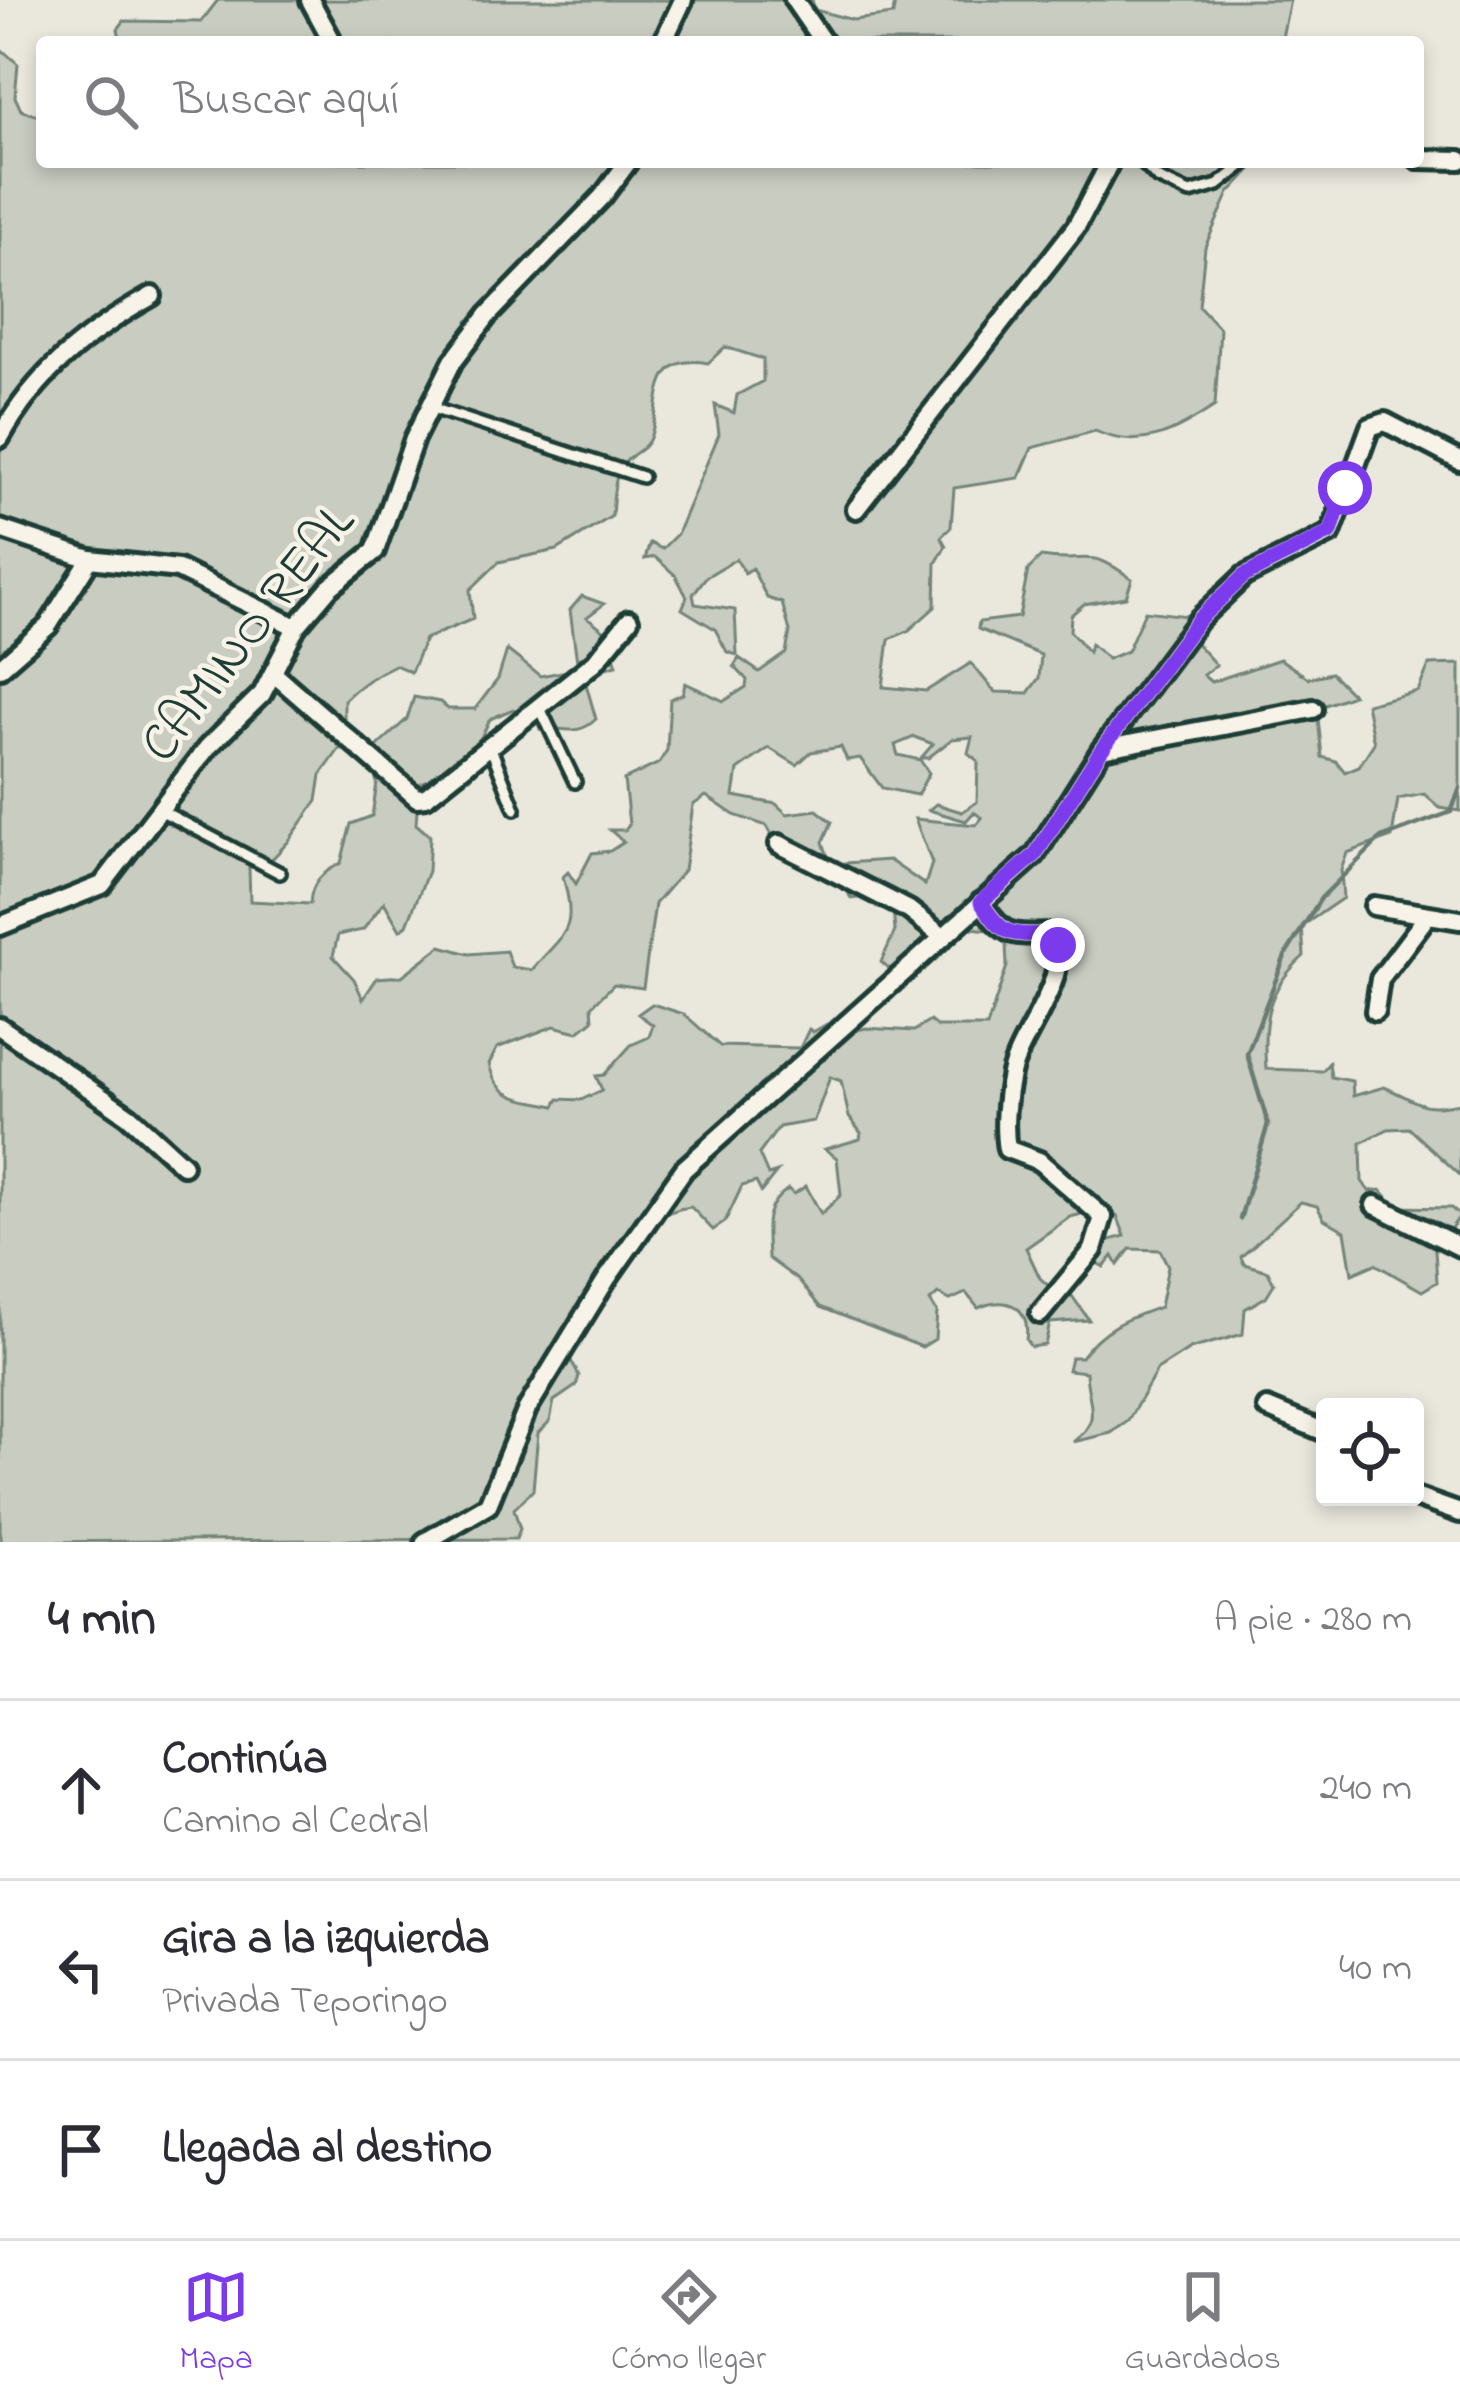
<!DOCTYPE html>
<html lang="es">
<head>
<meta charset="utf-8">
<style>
  body { margin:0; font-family:"Indie Flower",sans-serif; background:#f2f2f3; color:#2b2b33 }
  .controls { position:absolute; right:36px; bottom:36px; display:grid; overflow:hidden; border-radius:12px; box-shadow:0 6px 18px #0003 }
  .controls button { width:108px; height:108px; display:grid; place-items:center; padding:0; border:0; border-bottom:3px solid #e1e1e2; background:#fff; color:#2b2b33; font:60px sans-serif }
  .stop { position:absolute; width:36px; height:36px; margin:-27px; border:9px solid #7c3aed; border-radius:50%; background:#fff }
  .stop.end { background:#7c3aed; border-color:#fff; box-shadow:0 3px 12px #0008 }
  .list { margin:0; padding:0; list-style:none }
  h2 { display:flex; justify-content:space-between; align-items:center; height:156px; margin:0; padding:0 48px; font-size:51px }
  h2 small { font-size:39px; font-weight:400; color:#7c7c81 }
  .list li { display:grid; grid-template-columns:78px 1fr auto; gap:36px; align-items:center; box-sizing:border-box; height:180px; padding:0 48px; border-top:3px solid #e1e1e2 }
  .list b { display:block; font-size:45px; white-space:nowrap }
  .list p { margin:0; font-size:39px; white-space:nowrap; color:#7c7c81 }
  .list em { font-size:39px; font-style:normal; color:#7c7c81 }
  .icon { flex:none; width:66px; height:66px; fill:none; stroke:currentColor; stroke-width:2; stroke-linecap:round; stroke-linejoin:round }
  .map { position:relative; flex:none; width:1460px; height:1542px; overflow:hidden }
  .search { position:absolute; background:#fff; box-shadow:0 6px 18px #0003; left:36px; right:36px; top:36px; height:132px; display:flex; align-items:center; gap:30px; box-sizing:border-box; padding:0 42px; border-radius:12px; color:#7c7c81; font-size:45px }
  .sheet { height:696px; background:#fff }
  nav { display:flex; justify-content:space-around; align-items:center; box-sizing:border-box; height:168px; border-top:3px solid #e1e1e2; background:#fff; font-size:33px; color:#7c7c81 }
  nav a { display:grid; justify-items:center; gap:6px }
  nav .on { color:#7c3aed }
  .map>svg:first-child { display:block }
  .green { fill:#c8ccc1; stroke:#74847a; stroke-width:3; fill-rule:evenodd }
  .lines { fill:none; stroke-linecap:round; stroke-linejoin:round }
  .stream { stroke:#6a7c72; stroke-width:4.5 }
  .lane-casing { stroke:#1f3d34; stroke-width:18 }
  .street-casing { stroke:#1f3d34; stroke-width:26 }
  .lane { stroke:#f7f3e8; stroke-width:9 }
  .street { stroke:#f7f3e8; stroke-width:16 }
  .route { stroke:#7c3aed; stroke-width:15 }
  .labels { text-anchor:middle; stroke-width:9; stroke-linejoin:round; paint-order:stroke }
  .street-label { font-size:54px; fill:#1f3d34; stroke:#f7f3e8 }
</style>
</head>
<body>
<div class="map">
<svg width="1460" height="1542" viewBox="0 0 1460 1542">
  <rect width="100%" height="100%" fill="#eae8dd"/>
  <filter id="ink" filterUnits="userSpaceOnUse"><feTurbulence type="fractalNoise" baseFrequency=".00833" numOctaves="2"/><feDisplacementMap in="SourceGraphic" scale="24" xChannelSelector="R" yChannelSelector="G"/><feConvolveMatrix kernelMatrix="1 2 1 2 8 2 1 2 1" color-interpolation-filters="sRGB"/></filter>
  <g filter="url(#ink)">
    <g class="green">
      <path d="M218,0H812L815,10L853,20L893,15L895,0H1290L1281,42H121L118,29L124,21L201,22Z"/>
      <path d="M0,48L18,64L15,97L21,110L42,117V162H1258L1229,193L1205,247L1199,306L1220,329L1215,406C1175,432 1141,452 1095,431L1032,448L1019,478L954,488L951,527L941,537L946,546L936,563L935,607L908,631L889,639L883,687L926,691L971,663L995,692L1028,693L1039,678L1041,655L978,629L979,622L1019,617L1028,570L1041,557C1091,565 1086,545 1132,579L1126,597L1084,604L1071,615L1070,631L1088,652L1091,644L1108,659L1127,651L1145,611L1188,616L1195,642L1216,665L1203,675L1211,682L1280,659L1308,678L1331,673L1353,695L1317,708L1322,757L1336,761L1345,772L1359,766L1374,743L1366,704L1418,691L1429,665L1460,664V811L1440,808L1424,794L1398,799L1392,837L1347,853L1341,870L1343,898L1302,926L1304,956C1267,989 1262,1020 1266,1069L1322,1071L1329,1063L1331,1077L1352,1081L1353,1096L1384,1087C1421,1102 1416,1111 1460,1103V1175L1409,1128L1388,1129L1361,1143L1362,1181L1369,1191L1381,1190L1396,1207L1451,1208L1460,1216L1435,1250L1437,1282L1422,1291L1375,1264L1352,1274L1345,1231L1324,1219L1317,1206L1301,1202L1241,1257L1244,1264L1268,1271L1274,1284L1266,1297L1245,1309L1243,1334L1190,1349L1157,1370L1128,1421L1111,1433L1073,1442C1104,1419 1087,1404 1086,1372L1068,1370L1071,1357H1081C1103,1327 1126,1319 1160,1307L1168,1266L1160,1250L1130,1249L1118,1265L1113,1256L1104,1267L1092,1260L1102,1242L1125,1236L1117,1216L1108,1220L1095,1211L1070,1217L1026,1248L1040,1278L1051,1288L1065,1286L1089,1320L1050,1323L1045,1345L1031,1347L1026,1340C1031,1307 1008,1295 978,1308L966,1293L950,1300L938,1294L930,1301L937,1312L935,1339L922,1347L820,1307L798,1280L768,1258C767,1228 761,1208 788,1189L794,1194L806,1186L821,1214L841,1195L837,1158L825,1149L860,1139L861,1133L849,1117L841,1081L830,1077L814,1121L779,1127L759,1154L768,1175L777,1172L761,1192L756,1182L742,1186L725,1222L713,1230L691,1207C633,1212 582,1292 560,1340L579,1376L576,1386L554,1401L550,1421L538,1433L533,1490L514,1509L520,1529L516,1539L0,1542ZM725,347L763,359V381L737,395L734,413L715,405L719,434L677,534L662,549L650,543L645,559L655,557L676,576L687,597L682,609L715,629L727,652L737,655L735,610L695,604L693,594L706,577L736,559L745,573L752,568L767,598L782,603L790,631L786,653L759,672L739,658L734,666L747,680L746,687L724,701L685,683L683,694L670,699L667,750L659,763L624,780L629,824L625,830H610L624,842L610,851L592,853L576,884L568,872L563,877C579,933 563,933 532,970L512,967L506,951L469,954L441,946L402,976L377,978L363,999L354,979L333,956L338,935L363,930L384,902L400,930L407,925L428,871L430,836L416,824L419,784L447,772L470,778L483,765L474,752L490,719L513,709L536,718L540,729C562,726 577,738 596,719L586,684L591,672L617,665L606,632L587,617L604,604L582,596L570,610L578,669L540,676L507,650L498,679L475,709H448L440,702L414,697L407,719L369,754L377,783L372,816L351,824L341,863C322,873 311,882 310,904L250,901L249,868L273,858L288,842L317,801L321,775L350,734L344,724V700C360,684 375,674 395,665L411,672L425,639L473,619L470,590L499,562L557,550L612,516C614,495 612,470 632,456C638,451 646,448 650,438C663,405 648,352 708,363ZM914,737L933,744L921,758H928L952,739L972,737L968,753L978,761L977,802L962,812L936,804L929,810L966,821L974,812L982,818L976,825L915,819L932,863L925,885L889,860L845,863L838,870L851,899L877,896L893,908L895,931L881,962L894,973L956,926L988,930L1006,944L1007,966L987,1027H937L930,1021L914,1031L866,1028L835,1035L834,1020L813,1032L809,1029L800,1048L720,1046L684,1014L652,1004L638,1014L653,1025L649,1037L631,1045L604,1075L596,1076L602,1090L581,1100L559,1099L555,1106C521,1098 498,1101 489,1064L497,1048L554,1026L578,1032L593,1020L592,1006L614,984L643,988L655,904L684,870L693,805L706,796L734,815L767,826L779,848L831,866L823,842L832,822L817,810L787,814L776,804L734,796L738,770L769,748L797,765L811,752L841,747L847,760L860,758L882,788L917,795L929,773L920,760L898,755L895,745Z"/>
    </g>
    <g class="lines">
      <path class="stream" d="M1240,1219L1268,1124L1247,1054L1285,956L1321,898L1381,838L1451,812L1460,788"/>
      <g class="lane-casing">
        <g id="lane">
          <path d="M1142,162L1157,178L1190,193L1218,185L1247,162"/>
          <path d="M429,407L642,477"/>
          <path d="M539,706L575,782"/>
          <path d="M490,746L515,809"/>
          <path d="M158,809L280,873"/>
        </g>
      </g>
      <g class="street-casing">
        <g id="street">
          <path d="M310,0L330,37"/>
          <path d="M794,0L823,42"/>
          <path d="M663,42L683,0"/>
          <path d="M1418,159L1460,160"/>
          <path d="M0,438C36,372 88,332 152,296"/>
          <path d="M856,509L1076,227L1110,162"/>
          <path d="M0,529L90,559L178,569L296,627"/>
          <path d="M0,668L48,626L90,559"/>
          <path d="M273,673L417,798L426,797L595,662L629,620"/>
          <path d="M1102,749L1313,709"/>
          <path d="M779,844L909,910L943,937"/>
          <path d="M981,902C1004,937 1009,935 1050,934C1078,972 1019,1034 1011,1074C1006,1096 1003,1127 1007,1149L1039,1161L1103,1217L1093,1250L1040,1314"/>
          <path d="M1374,906L1460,920"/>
          <path d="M0,926L102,885L207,748L262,694L296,627L329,588L375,551L414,439L453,361L488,315L602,197L628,162"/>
          <path d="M1375,1011L1380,979L1428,915"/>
          <path d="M0,1027L129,1116L183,1165"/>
          <path d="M1375,1205L1460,1247"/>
          <path d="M1267,1408L1325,1432"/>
          <path d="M1415,1497L1460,1513"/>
          <path d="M425,1542L488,1505L527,1409L606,1280L684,1169L1035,855L1102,749L1199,619L1244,576L1331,533L1370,427L1385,422L1460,461"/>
        </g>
      </g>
      <use href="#lane" class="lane"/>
      <use href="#street" class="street"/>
    </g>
  </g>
  <g class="lines" filter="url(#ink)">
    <path class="route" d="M1058,945L1050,934C1009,935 1004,937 981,902L1035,855L1102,749L1199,619L1244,576L1331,532L1345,488"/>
  </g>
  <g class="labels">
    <g class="street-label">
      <text transform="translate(245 631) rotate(-52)" y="19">CAMINO REAL</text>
    </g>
  </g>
</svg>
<div class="controls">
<button><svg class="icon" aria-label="locate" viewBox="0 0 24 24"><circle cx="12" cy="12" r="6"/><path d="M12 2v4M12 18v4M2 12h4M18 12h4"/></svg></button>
</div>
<div class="stop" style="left:1345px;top:488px"></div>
<div class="stop end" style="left:1058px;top:945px"></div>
<div class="search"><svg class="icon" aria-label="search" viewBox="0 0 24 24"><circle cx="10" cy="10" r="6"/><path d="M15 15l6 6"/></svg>Buscar aquí</div>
</div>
<section class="sheet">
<h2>4 min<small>A pie · 280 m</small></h2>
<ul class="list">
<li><svg class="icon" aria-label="ahead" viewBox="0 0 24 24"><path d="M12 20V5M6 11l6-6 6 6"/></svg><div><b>Continúa</b><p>Camino al Cedral</p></div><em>240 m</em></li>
<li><svg class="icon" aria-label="left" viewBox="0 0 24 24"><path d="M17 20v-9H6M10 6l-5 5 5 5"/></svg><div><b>Gira a la izquierda</b><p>Privada Teporingo</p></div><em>40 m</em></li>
<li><svg class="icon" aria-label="arrive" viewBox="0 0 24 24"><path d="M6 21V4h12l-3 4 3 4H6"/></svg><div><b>Llegada al destino</b></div></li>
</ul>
</section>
<nav>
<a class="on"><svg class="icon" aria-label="map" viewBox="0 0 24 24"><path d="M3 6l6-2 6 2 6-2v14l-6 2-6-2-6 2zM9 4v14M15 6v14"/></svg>Mapa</a>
<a><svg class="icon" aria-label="directions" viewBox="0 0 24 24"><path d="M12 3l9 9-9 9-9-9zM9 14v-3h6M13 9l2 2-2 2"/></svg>Cómo llegar</a>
<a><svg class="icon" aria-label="saved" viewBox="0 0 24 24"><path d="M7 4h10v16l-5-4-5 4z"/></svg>Guardados</a>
</nav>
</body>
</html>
